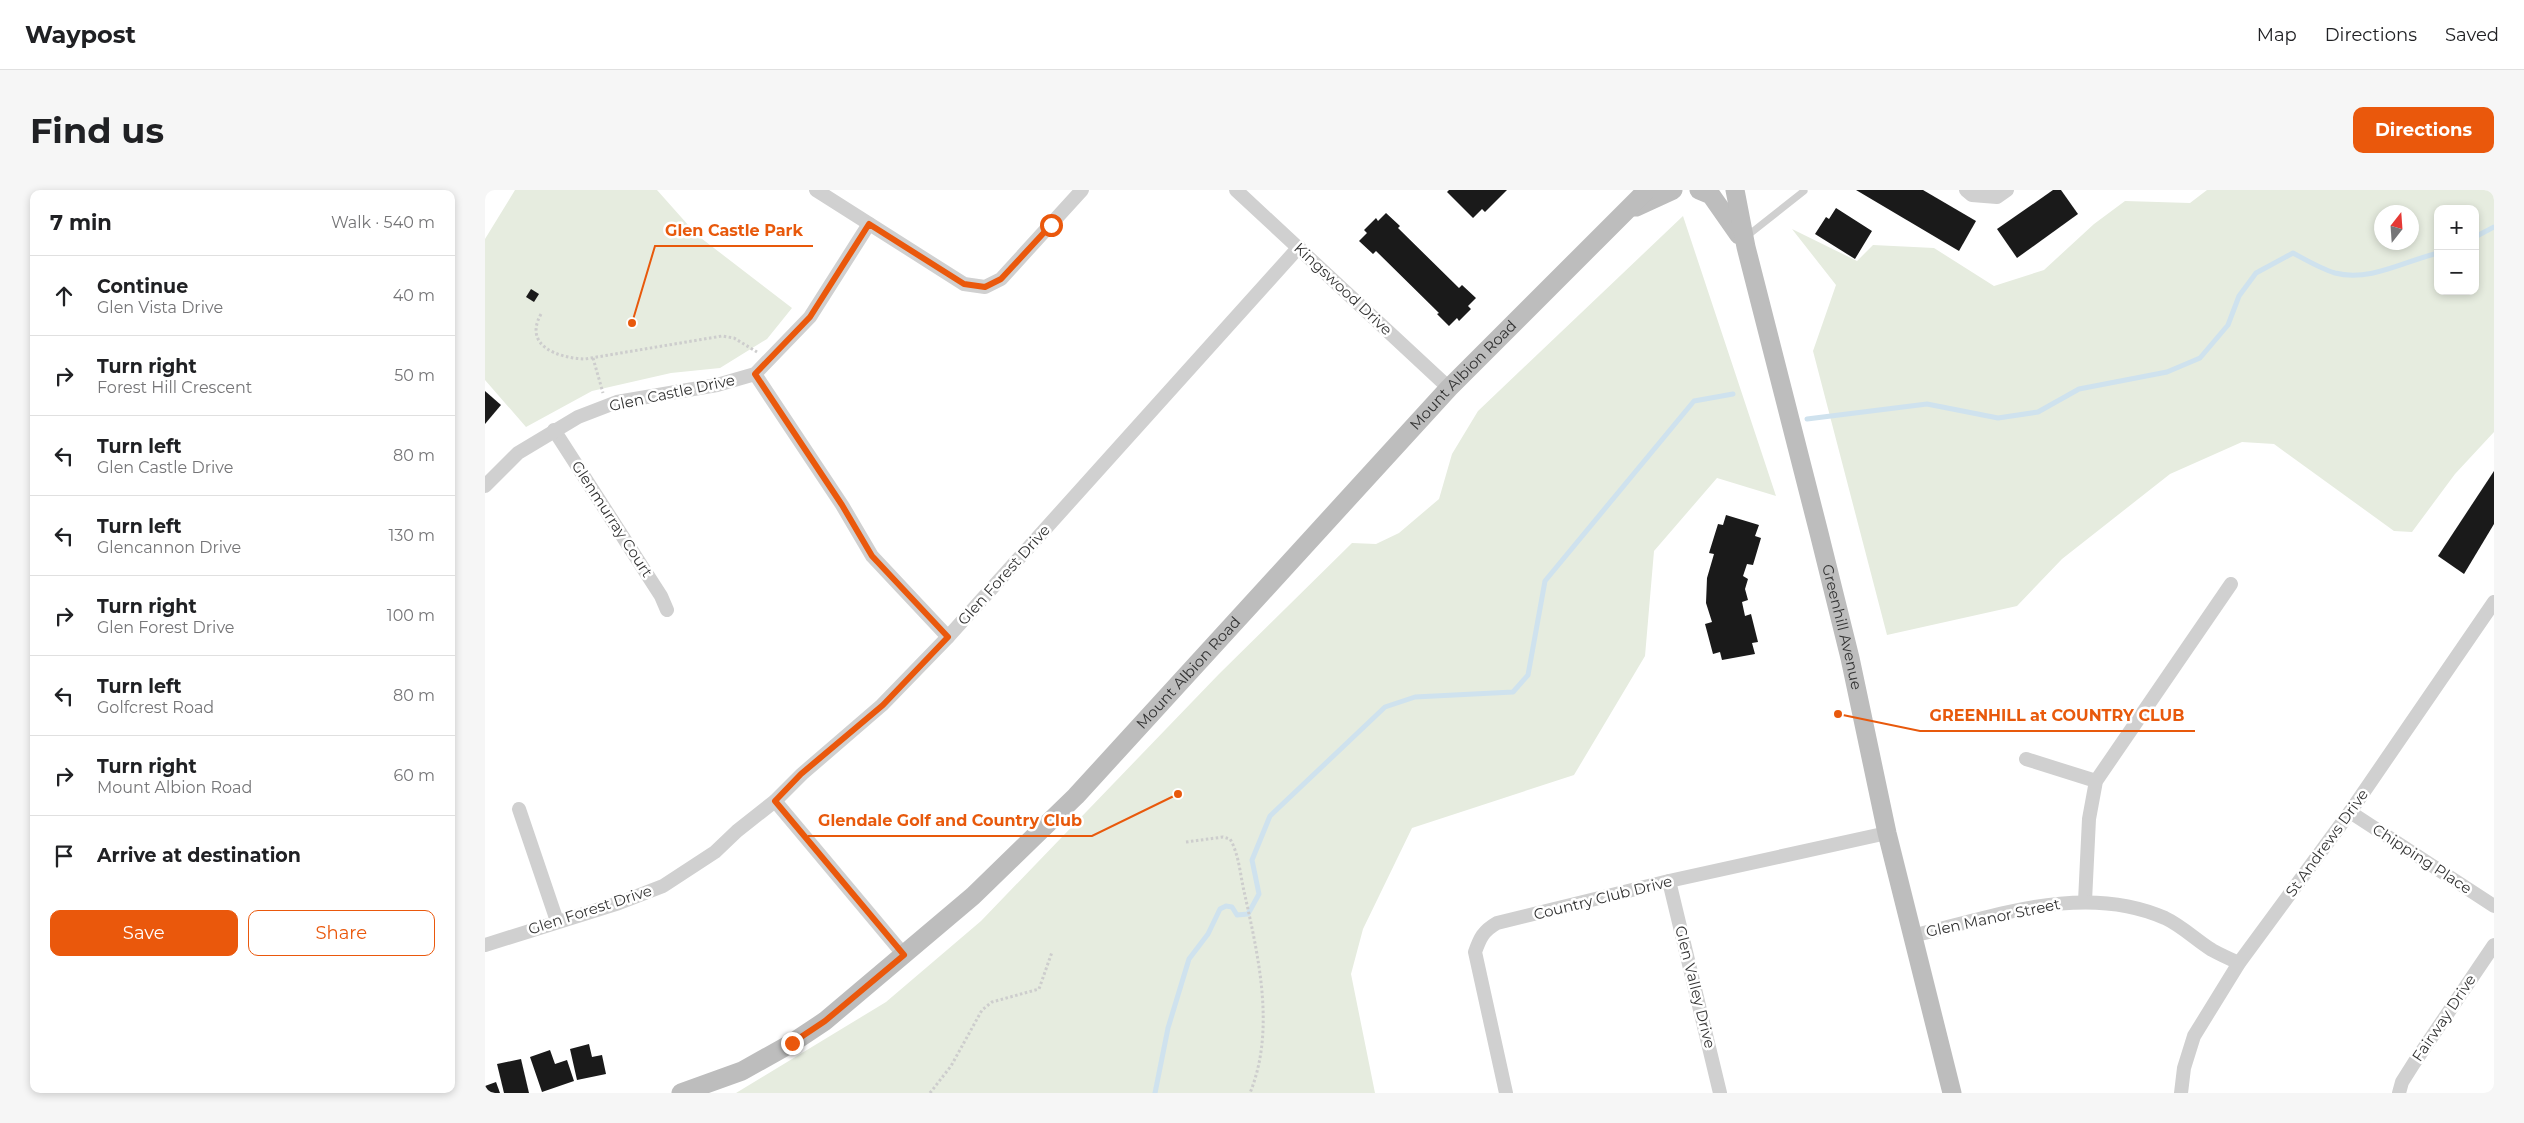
<!DOCTYPE html>
<html lang="en">
<head>
<meta charset="utf-8">
<style>
  body { margin:0; font-family:Montserrat,sans-serif; background:#f6f6f6; color:#202124 }
  .controls { position:absolute; right:15px; top:15px; display:grid; overflow:hidden; border-radius:10px; box-shadow:0 2px 8px #0003 }
  .controls button { width:45px; height:45px; display:grid; place-items:center; padding:0; border:0; border-bottom:1px solid #e0e0e0; background:#fff; color:#202124; font:25px sans-serif }
  .compass { position:absolute; left:1889px; top:15px; width:45px; height:45px; border-radius:50%; background:#fff; box-shadow:0 2px 8px #0003; rotate:17deg }
  .stop { position:absolute; width:15px; height:15px; margin:-11px; border:4px solid #ea580c; border-radius:50%; background:#fff }
  .stop.end { background:#ea580c; border-color:#fff; box-shadow:0 1px 5px #0008 }
  .list { margin:0; padding:0; list-style:none }
  h2 { display:flex; justify-content:space-between; align-items:center; height:65px; margin:0; padding:0 20px; font-size:21px }
  h2 small { font-size:16px; font-weight:400; color:#757577 }
  .list li { display:grid; grid-template-columns:32px 1fr auto; gap:15px; align-items:center; box-sizing:border-box; height:80px; padding:0 20px; border-top:1px solid #e0e0e0 }
  .list b { display:block; font-size:19px; white-space:nowrap }
  .list p { margin:0; font-size:16px; white-space:nowrap; color:#757577 }
  .list em { font-size:16px; font-style:normal; color:#757577 }
  .actions { display:flex; gap:10px; padding:15px 20px }
  .actions a { flex:1; padding:11px 0; border:1px solid #ea580c; border-radius:10px; text-align:center; font-size:18px; color:#ea580c }
  .actions .main { background:#ea580c; color:#fff }
  .icon { flex:none; width:28px; height:28px; fill:none; stroke:currentColor; stroke-width:2; stroke-linecap:round; stroke-linejoin:round }
  .map { position:relative; flex:none; width:2009px; height:903px; overflow:hidden; border-radius:10px }
  header { display:flex; align-items:center; gap:30px; box-sizing:border-box; height:70px; padding:0 25px; background:#fff; border-bottom:1px solid #e0e0e0 }
  header strong { font-size:24px }
  nav { display:flex; gap:28px; margin-inline-start:auto; font-size:18px }
  .intro { display:flex; align-items:center; justify-content:space-between; box-sizing:border-box; height:120px; padding:0 30px }
  h1 { margin:0; font-size:35px }
  .button { padding:12px 22px; border-radius:10px; background:#ea580c; color:#fff; font-size:18px; font-weight:700 }
  main { display:flex; gap:30px; padding:0 30px }
  aside { flex:1; background:#fff; border-radius:10px; box-shadow:0 2px 8px #0003 }
  .map>svg:first-child { display:block }
  .green { fill:#e6ecdf; fill-rule:evenodd }
  .lines { fill:none; stroke-linecap:round; stroke-linejoin:round }
  .stream { stroke:#cfe2ee; stroke-width:5 }
  .building { fill:#1a1a1a }
  .path { stroke:#cdcdcd; stroke-width:3; stroke-dasharray:2.5 2.5; stroke-linecap:butt }
  .lane { stroke:#d0d0d0; stroke-width:7 }
  .street { stroke:#d0d0d0; stroke-width:14 }
  .secondary { stroke:#bdbdbd; stroke-width:19 }
  .route { stroke:#ea580c; stroke-width:6 }
  .labels { text-anchor:middle; stroke-width:5; stroke-linejoin:round; paint-order:stroke }
  .street-label { font-size:15px; fill:#333; stroke:#fff }
  .leader { fill:none; stroke:#e8590c; stroke-width:2 }
  .callout-dot { fill:#e8590c; stroke:#fff; stroke-width:2 }
  .callout-label { font-size:16px; text-anchor:middle; font-weight:bold; fill:#e8590c; stroke:#fff; stroke-width:5; stroke-linejoin:round; paint-order:stroke }
</style>
</head>
<body>
<header>
<strong>Waypost</strong>
<nav><a>Map</a><a>Directions</a><a>Saved</a></nav>
</header>
<div class="intro"><h1>Find us</h1><a class="button">Directions</a></div>
<main>
<aside>
<h2>7 min<small>Walk · 540 m</small></h2>
<ul class="list">
<li><svg class="icon" aria-label="ahead" viewBox="0 0 24 24"><path d="M12 20V5M6 11l6-6 6 6"/></svg><div><b>Continue</b><p>Glen Vista Drive</p></div><em>40 m</em></li>
<li><svg class="icon" aria-label="right" viewBox="0 0 24 24"><path d="M7 20v-9h11M14 6l5 5-5 5"/></svg><div><b>Turn right</b><p>Forest Hill Crescent</p></div><em>50 m</em></li>
<li><svg class="icon" aria-label="left" viewBox="0 0 24 24"><path d="M17 20v-9H6M10 6l-5 5 5 5"/></svg><div><b>Turn left</b><p>Glen Castle Drive</p></div><em>80 m</em></li>
<li><svg class="icon" aria-label="left" viewBox="0 0 24 24"><path d="M17 20v-9H6M10 6l-5 5 5 5"/></svg><div><b>Turn left</b><p>Glencannon Drive</p></div><em>130 m</em></li>
<li><svg class="icon" aria-label="right" viewBox="0 0 24 24"><path d="M7 20v-9h11M14 6l5 5-5 5"/></svg><div><b>Turn right</b><p>Glen Forest Drive</p></div><em>100 m</em></li>
<li><svg class="icon" aria-label="left" viewBox="0 0 24 24"><path d="M17 20v-9H6M10 6l-5 5 5 5"/></svg><div><b>Turn left</b><p>Golfcrest Road</p></div><em>80 m</em></li>
<li><svg class="icon" aria-label="right" viewBox="0 0 24 24"><path d="M7 20v-9h11M14 6l5 5-5 5"/></svg><div><b>Turn right</b><p>Mount Albion Road</p></div><em>60 m</em></li>
<li><svg class="icon" aria-label="arrive" viewBox="0 0 24 24"><path d="M6 21V4h12l-3 4 3 4H6"/></svg><div><b>Arrive at destination</b></div></li>
</ul>
<div class="actions"><a class="main">Save</a><a>Share</a></div>
</aside>
<div class="map">
<svg width="2009" height="903" viewBox="0 0 2009 903">
  <rect width="100%" height="100%" fill="#fff"/>
  <g class="green">
    <path d="M30,0H172L212,45L307,118L282,149L235,178L186,183L107,201L41,237L0,190V49Z"/>
    <path d="M1722,0H2009V242L1970,284L1927,342L1909,341L1789,254L1757,252L1685,284L1577,369L1532,416L1402,445L1328,161L1351,95L1307,39L1372,71L1388,55L1449,58L1509,96L1559,80L1609,34L1640,11L1705,13ZM1953,19H1990V101H1953ZM1926,22V52H1896V22Z"/>
    <path d="M1198,26L1291,306L1232,288L1169,361L1160,466L1089,585L927,638L878,739L866,784L890,903H251L401,812L496,731L734,484L867,353L891,354L914,343L954,309L967,264L993,221Z"/>
  </g>
  <g class="lines">
    <g class="stream">
      <path d="M1990,47L2009,37"/>
      <path d="M1322,229L1442,214L1513,228L1553,222L1594,199L1682,182L1715,168L1743,135L1754,106L1771,83L1808,63C1821,70 1836,79 1850,83C1885,92 1920,71 1953,63"/>
      <path d="M670,903L683,838L704,769L723,744L735,719L741,716L747,717L752,725L763,724L774,704L767,670L785,626L900,517L930,507L1028,502L1043,485L1060,391L1209,211L1248,204"/>
    </g>
  </g>
  <g class="building">
    <path d="M964,0H1022L1000,22L997,19L988,28L962,2Z"/>
    <path d="M1371,0H1438L1491,31L1474,61Z"/>
    <path d="M1568,0H1576L1593,24L1532,68L1512,39Z"/>
    <path d="M1351,18L1387,41L1370,69L1330,44L1341,27L1344,29Z"/>
    <path d="M901,23L915,36L913,38L974,98L977,95L991,108L983,116L986,119L974,131L972,128L964,136L952,124L954,123L891,61L888,64L874,51L882,43L879,40L891,28L893,31Z"/>
    <path d="M46,99L54,104L49,112L41,107Z"/>
    <path d="M0,201L16,215L0,234Z"/>
    <path d="M2009,281V334L1979,384L1953,366Z"/>
    <path d="M1241,325L1274,335L1270,346L1276,348L1268,375L1262,374L1258,386L1263,389L1260,399L1263,410L1257,412L1260,426L1266,424L1273,452L1267,453L1270,464L1237,470L1235,462L1228,464L1220,434L1227,432L1221,413L1222,388L1229,364L1224,363L1233,334L1238,335Z"/>
    <path d="M104,854L107,867L117,865L121,884L92,890L85,859Z"/>
    <path d="M65,860L70,874L82,870L89,891L57,902L45,867Z"/>
    <path d="M36,869L44,903H19L12,874Z"/>
    <path d="M11,892L15,903H0V896Z"/>
  </g>
  <g class="lines">
    <g class="path">
      <path d="M56,124C38,156 73,168 100,169L237,146L249,148L272,162"/>
      <path d="M108,168L118,203"/>
      <path d="M701,652L738,647L745,649C754,664 755,684 759,701C773,765 791,839 765,903"/>
      <path d="M445,903L466,876L497,820L507,812L554,799L567,762"/>
    </g>
    <path class="lane" d="M1262,46L1319,1"/>
    <g class="street">
      <path d="M331,0L479,94L500,97L516,89L597,0"/>
      <path d="M751,0L964,198"/>
      <path d="M1481,0L1487,5L1512,7L1522,0"/>
      <path d="M270,184L357,315L387,366L463,447"/>
      <path d="M69,240L176,406L182,420"/>
      <path d="M0,296L33,263L93,227L132,212L232,195L270,184L325,127L384,34"/>
      <path d="M1541,569L1611,591"/>
      <path d="M290,611L419,765"/>
      <path d="M34,619L72,731"/>
      <path d="M1865,622L2009,716"/>
      <path d="M1184,691L1235,903"/>
      <path d="M1600,711L1604,629L1611,591L1746,394"/>
      <path d="M1427,746C1509,727 1598,692 1680,728C1697,736 1711,750 1727,760C1736,765 1745,769 1754,773"/>
      <path d="M0,755L134,713L178,696L230,662L252,641L290,611L317,584L397,515L463,447L814,57"/>
      <path d="M1021,903L990,762C995,748 998,741 1012,733L1184,691L1402,643"/>
      <path d="M1696,903L1699,878L1709,846L1754,773L1865,622L2009,412"/>
      <path d="M1914,903L1917,892L1929,873L2009,755"/>
    </g>
    <g class="secondary">
      <path d="M1214,0L1226,5L1254,45"/>
      <path id="s1" d="M1250,0L1261,57L1334,343L1365,468L1402,643L1467,903"/>
      <path d="M1151,17L1188,0"/>
      <path id="s2" d="M196,903L257,881L307,853L340,831L488,706L591,606L964,198L1162,0"/>
    </g>
  </g>
  <g class="lines">
    <path class="route" d="M307,853L340,831L419,765L290,611L316,584L398,515L463,447L387,366L357,315L270,184L325,127L384,34L479,94L500,97L516,89L566,35"/>
  </g>
  <g class="labels">
    <g class="street-label">
      <text transform="translate(858 99) rotate(43)" y="5">Kingswood Drive</text>
      <text dy="5" stroke="none"><textPath href="#s2" startOffset="1071">Mount Albion Road</textPath></text>
      <text transform="translate(187 203) rotate(-12)" y="5">Glen Castle Drive</text>
      <text transform="translate(127 329) rotate(57)" y="5">Glenmurray Court</text>
      <text transform="translate(519 385) rotate(-48)" y="5">Glen Forest Drive</text>
      <text dy="5" stroke="none"><textPath href="#s1" startOffset="450">Greenhill Avenue</textPath></text>
      <text dy="5" stroke="none"><textPath href="#s2" startOffset="666">Mount Albion Road</textPath></text>
      <text transform="translate(1842 653) rotate(-54)" y="5">St Andrews Drive</text>
      <text transform="translate(1937 669) rotate(33)" y="5">Chipping Place</text>
      <text transform="translate(1118 708) rotate(-14)" y="5">Country Club Drive</text>
      <text transform="translate(105 720) rotate(-18)" y="5">Glen Forest Drive</text>
      <text transform="translate(1508 728) rotate(-12)" y="5">Glen Manor Street</text>
      <text transform="translate(1210 797) rotate(76)" y="5">Glen Valley Drive</text>
      <text transform="translate(1959 828) rotate(-56)" y="5">Fairway Drive</text>
    </g>
  </g>
  <path class="leader" d="M147 133L170 56H328M1353 524L1435 541H1710M693 604L607 646H323"/>
  <g class="callout-dot">
    <circle cx="147" cy="133" r="5"/>
    <circle cx="1353" cy="524" r="5"/>
    <circle cx="693" cy="604" r="5"/>
  </g>
  <g class="callout-label">
    <text x="249" y="46">Glen Castle Park</text>
    <text x="1572" y="531">GREENHILL at COUNTRY CLUB</text>
    <text x="465" y="636">Glendale Golf and Country Club</text>
  </g>
</svg>
<div class="controls">
<button>+</button>
<button>−</button>
</div>
<svg class="compass" viewBox="-18 -18 36 36"><path d="M0-13l5 13h-10z" fill="#e53935"/><path d="M0 13l5-13h-10z" fill="#757577"/></svg>
<div class="stop" style="left:566px;top:35px"></div>
<div class="stop end" style="left:307px;top:853px"></div>
</div>
</main>
</body>
</html>
